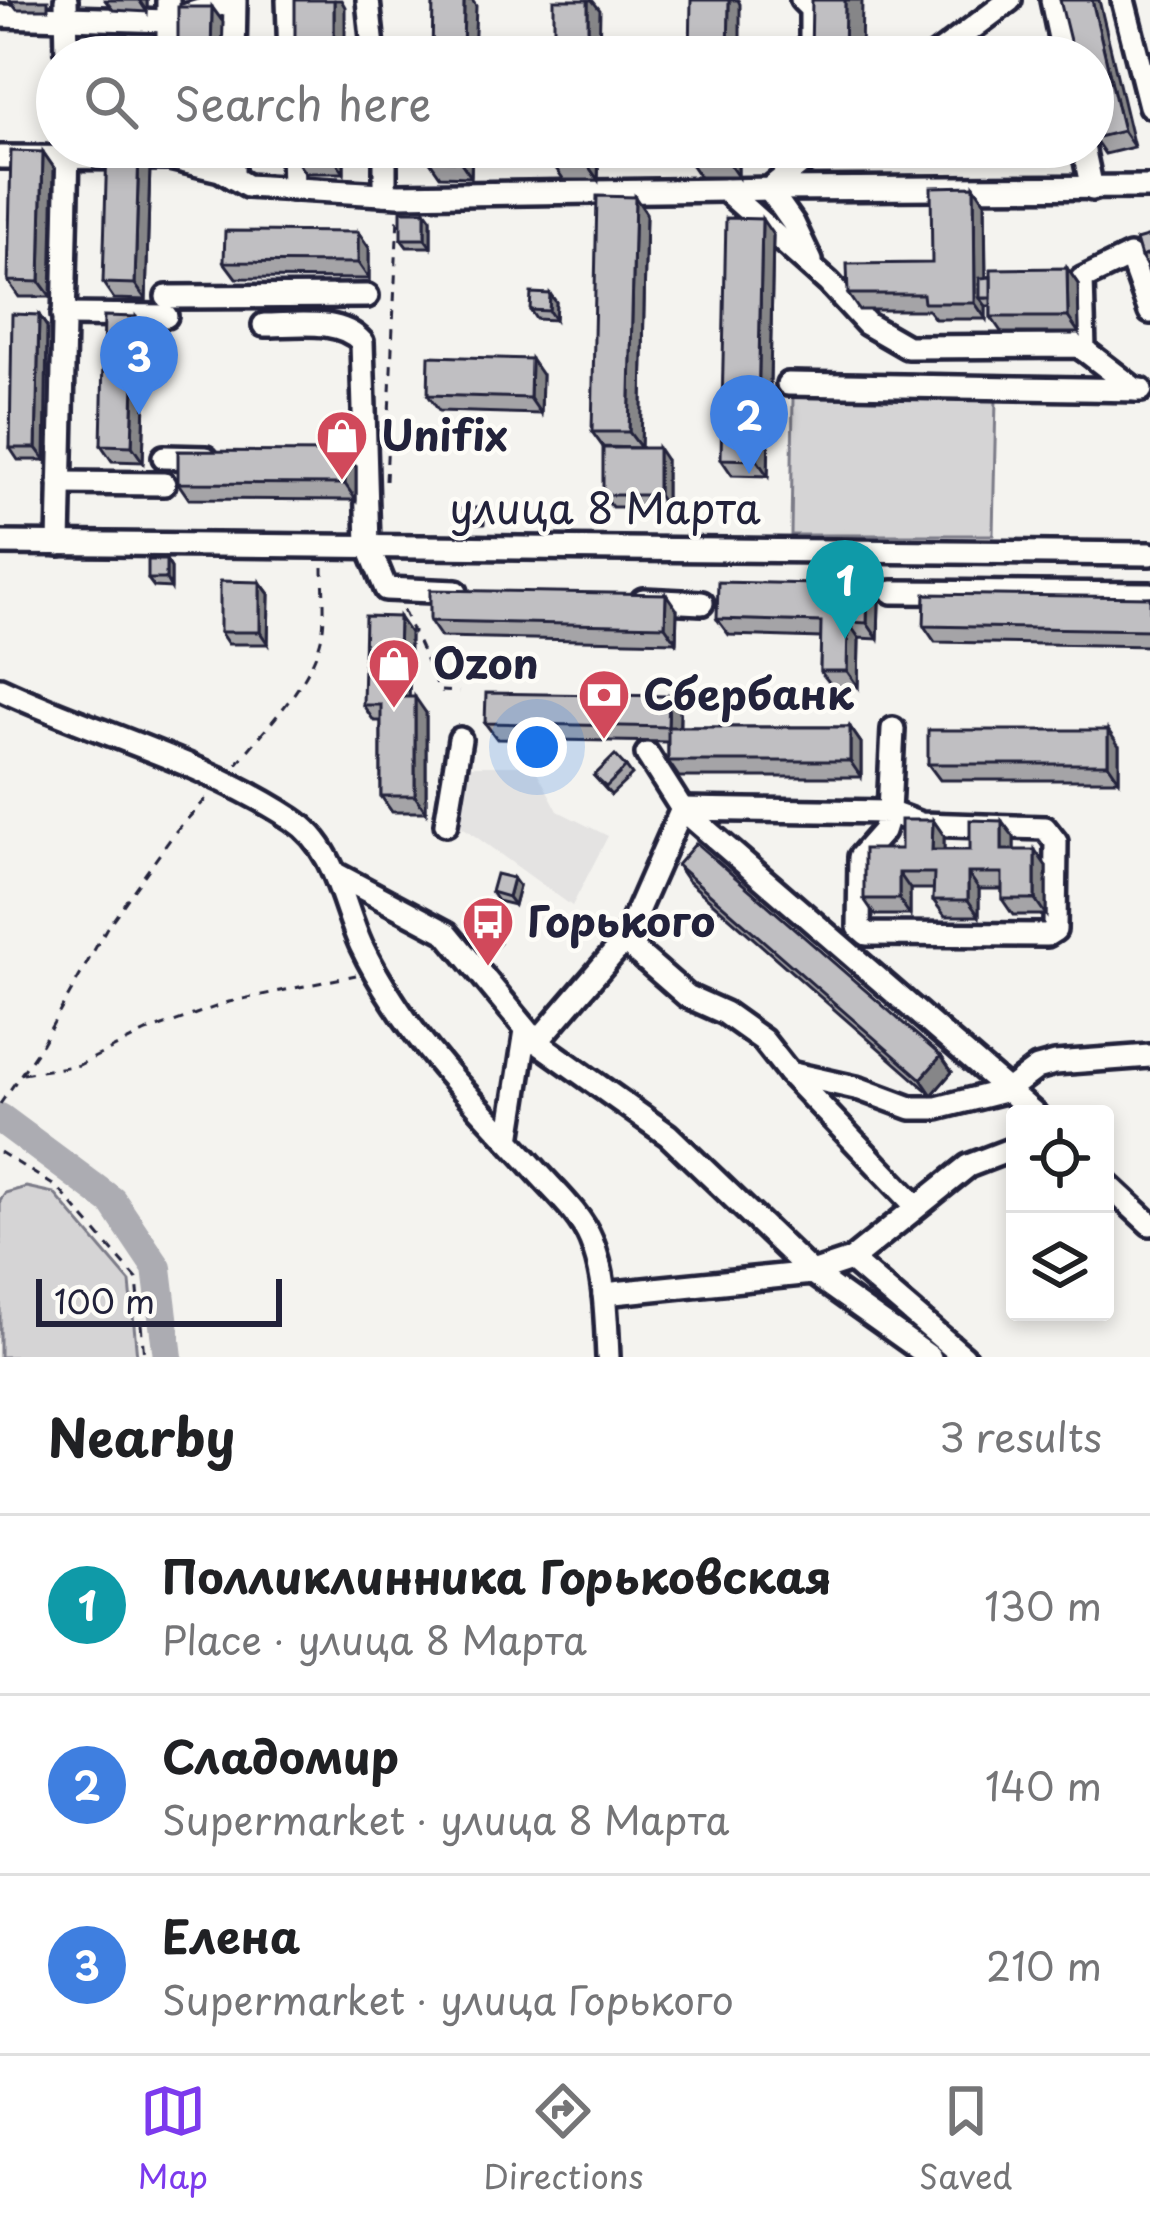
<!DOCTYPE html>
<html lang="en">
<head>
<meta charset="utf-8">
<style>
  body { margin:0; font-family:"Playpen Sans",sans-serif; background:#f2f2f2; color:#202124 }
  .controls { position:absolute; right:36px; bottom:36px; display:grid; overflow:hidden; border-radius:12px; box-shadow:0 6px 18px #0003 }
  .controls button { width:108px; height:108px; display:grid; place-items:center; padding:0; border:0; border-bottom:3px solid #e0e0e0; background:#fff; color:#202124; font:60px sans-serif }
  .scale { position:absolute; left:36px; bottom:30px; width:246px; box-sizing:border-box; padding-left:12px; border:6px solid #22223b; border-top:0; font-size:33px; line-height:42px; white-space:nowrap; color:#22223b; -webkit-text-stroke:9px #fdfcf7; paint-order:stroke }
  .you { position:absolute; left:537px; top:747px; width:42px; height:42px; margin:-30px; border:9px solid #fff; border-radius:50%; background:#1a73e8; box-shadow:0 0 0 18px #1a73e833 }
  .badge { display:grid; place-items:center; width:78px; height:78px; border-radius:50%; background:#7c3aed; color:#fff; font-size:39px; font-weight:700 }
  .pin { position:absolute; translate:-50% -99px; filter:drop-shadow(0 3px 6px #0008) }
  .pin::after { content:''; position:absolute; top:63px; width:42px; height:36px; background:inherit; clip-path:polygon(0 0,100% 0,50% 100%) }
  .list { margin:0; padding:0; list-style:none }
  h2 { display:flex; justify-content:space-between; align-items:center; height:156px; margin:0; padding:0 48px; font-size:51px }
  h2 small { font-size:39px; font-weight:400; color:#757577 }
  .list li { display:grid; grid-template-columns:78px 1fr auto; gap:36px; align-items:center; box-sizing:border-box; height:180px; padding:0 48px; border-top:3px solid #e0e0e0 }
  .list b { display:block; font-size:45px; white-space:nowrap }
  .list p { margin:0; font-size:39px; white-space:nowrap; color:#757577 }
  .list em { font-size:39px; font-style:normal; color:#757577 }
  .icon { flex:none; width:66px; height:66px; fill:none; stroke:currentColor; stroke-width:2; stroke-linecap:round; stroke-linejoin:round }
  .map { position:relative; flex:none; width:1150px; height:1357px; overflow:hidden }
  .search { position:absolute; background:#fff; box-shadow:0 6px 18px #0003; left:36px; right:36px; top:36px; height:132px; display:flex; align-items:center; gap:30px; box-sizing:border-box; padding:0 42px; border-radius:66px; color:#757577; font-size:45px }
  .sheet { height:696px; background:#fff }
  nav { display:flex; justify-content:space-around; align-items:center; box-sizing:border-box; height:168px; border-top:3px solid #e0e0e0; background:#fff; font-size:33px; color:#757577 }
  nav a { display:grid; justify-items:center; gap:6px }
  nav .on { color:#7c3aed }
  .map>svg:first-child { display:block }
  .built { fill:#e4e3e2 }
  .green { fill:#d5d4d5; stroke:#7c7b88; stroke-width:3 }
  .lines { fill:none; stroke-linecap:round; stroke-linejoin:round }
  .river { stroke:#acacb2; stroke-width:30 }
  .minor-casing { stroke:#22223b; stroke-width:30 }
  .path { stroke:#22223b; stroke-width:3; stroke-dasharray:9 9; stroke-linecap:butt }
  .minor { stroke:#fdfcf7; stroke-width:21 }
  .wall { fill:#a5a4a7; stroke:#22223b; stroke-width:3 }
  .shaded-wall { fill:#868688; stroke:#22223b; stroke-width:3 }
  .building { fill:#c0bfc2; stroke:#22223b; stroke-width:3 }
  .labels { text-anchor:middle; stroke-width:9; stroke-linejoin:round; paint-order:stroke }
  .poi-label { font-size:42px; font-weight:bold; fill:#22223b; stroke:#fdfcf7; text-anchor:start }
  .street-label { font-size:42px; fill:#22223b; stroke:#fdfcf7 }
</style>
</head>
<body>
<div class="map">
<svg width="1150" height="1357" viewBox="0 0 1150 1357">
  <rect width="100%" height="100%" fill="#f4f3ef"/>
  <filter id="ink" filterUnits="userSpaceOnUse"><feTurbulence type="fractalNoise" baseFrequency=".00833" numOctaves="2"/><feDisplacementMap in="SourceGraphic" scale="24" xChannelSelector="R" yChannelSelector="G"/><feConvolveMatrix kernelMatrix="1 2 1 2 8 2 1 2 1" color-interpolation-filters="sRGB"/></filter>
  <g filter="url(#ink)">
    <path class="built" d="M460,766H534L558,811L608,836L572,906L457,823Z"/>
    <g class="green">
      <path d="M67,19L168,21V57H67Z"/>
      <path d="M793,397L996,399L993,535H791Z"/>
      <path d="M26,1187L54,1193L130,1282L137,1357H0V1200L5,1193Z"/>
    </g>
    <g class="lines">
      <path class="river" d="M0,1118L112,1201L157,1268L168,1357"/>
      <g class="minor-casing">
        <g id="minor">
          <path d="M66,0L67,57"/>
          <path d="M168,0V57"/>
          <path d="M288,0L290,57"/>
          <path d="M368,0L374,57"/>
          <path d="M802,0L811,9V57"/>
          <path d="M1052,0L1064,57"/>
          <path d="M1123,0L1150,106"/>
          <path d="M0,16L168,21L234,0"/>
          <path d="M234,57L235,0"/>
          <path d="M934,57L1010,0"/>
          <path d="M169,147V158L220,170L247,186L399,195L725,190L769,189L821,147"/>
          <path d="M292,147L293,189"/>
          <path d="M385,147V194"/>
          <path d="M1083,147L1092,189"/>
          <path d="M0,157L169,158"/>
          <path d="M233,178V147"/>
          <path d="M769,189L1150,187"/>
          <path d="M769,189L793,223L811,261"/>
          <path d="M725,190L829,283L867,324L907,347L1079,346L1136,390"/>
          <path d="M167,297L367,296"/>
          <path d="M63,315L166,316"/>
          <path d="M264,325C295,325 340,317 362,342L368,545L386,589L456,592"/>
          <path d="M1084,350L1082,279L1130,256L1150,312"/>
          <path d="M788,384L1141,390"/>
          <path d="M164,457L206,458"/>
          <path d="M60,483L164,484"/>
          <path d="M0,543L1150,554"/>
          <path d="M59,544L68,147"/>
          <path d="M892,592L1150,594"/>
          <path d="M643,600L702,603"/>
          <path d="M0,689C96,734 204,761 292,819C336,848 341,901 361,945C370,964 381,983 393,1001C432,1062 486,1114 534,1168C553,1190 580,1213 591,1240C606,1276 606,1318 608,1357"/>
          <path d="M682,809L889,812L921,824L1045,828L1056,842L1055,930L1047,935L867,934L859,927L860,857L883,831L889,812L893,729"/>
          <path d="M682,809L1035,1114"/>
          <path d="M446,824L460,739"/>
          <path d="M336,874L447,933L537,1042L668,1135L812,1273L851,1260L968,1166L1015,1148"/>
          <path d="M624,941L687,996L725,1013L763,1040L789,1073L916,1206"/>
          <path d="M537,1042L624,941L682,809L647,754"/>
          <path d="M789,1073L860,1089L911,1108H937L1008,1090L1037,1068L1055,1063L1150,1056"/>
          <path d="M509,1140L526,1030"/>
          <path d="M1105,1182L1150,1224"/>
          <path d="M851,1260L964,1357"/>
          <path d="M604,1294L812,1273L930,1357"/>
        </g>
      </g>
      <g class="path">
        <path d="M386,481L398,215"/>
        <path d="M403,610L440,691L459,692"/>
        <path d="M237,764C267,725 311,685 322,635C326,614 323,588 323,567"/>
        <path d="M23,1074L79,1065L146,1032L229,1002L356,975"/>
        <path d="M0,1104L40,1047L106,929L176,831L211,794"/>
        <path d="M0,1152L58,1188L137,1279L144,1357"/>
      </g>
      <use href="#minor" class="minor"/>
    </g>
    <g class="wall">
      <path d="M10,0H48V9H17Z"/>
      <path d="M105,0H147V12L113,10Z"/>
      <path d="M1093,57L1134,147L1105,154L1094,138Z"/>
      <path d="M185,147H222V153L189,152Z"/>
      <path d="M344,147V173H305L294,157Z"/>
      <path d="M472,147L471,177L440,176L429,160Z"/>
      <path d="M553,147H599L598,180H564L553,164Z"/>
      <path d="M738,147V177H700L689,161Z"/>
      <path d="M139,149L150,165L146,300L114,299L103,283Z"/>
      <path d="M43,152L54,168L51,297H19L8,281Z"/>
      <path d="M974,186L985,202L986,277L1067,268L1078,284L1079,333H1002L991,317V306H986V319H935L928,310H859L848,294L932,263Z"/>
      <path d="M646,213L641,448L666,460V507H612L603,495L639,448L603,447L592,432Z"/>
      <path d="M431,219V247H407L401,239Z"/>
      <path d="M358,232L369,248V279L236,278L224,262Z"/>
      <path d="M773,235L768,476L732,475L721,459Z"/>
      <path d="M1150,236V264L1146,265L1141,257Z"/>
      <path d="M550,294L556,302L555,320L536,319L530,310Z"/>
      <path d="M39,315L47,327L45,460H18L10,448Z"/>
      <path d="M147,333L143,462L112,461L101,445Z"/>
      <path d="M542,375L541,414L439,411L428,395Z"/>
      <path d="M356,467V500L189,499L178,483Z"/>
      <path d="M484,512V524H461L459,520Z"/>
      <path d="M166,560L171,568V588L154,587L148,579Z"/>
      <path d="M260,582L269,594L268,644H228L220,632Z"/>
      <path d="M839,585L879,601L878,639L859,638L858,687L832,686L820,671L821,638L729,635L717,619Z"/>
      <path d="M1150,597V646L935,642L924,626Z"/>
      <path d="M677,610L676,642L441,637L430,621Z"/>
      <path d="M410,633L409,697L426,713V812H392L381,796V721H374L363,705Z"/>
      <path d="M669,696L680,712V727H850L861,743V777H679L668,761V742L497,739L485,723Z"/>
      <path d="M1119,746V780H940L928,764Z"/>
      <path d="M626,767L632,775L611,795L594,776Z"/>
      <path d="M933,820L944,836V850H970L1014,837V850L1046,866V915H1013L1002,899V889H979V916H945L933,900L934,889H910V915H875L864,899L901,849Z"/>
      <path d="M677,865L941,1056L952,1072L932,1095L688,881Z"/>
      <path d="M519,886L514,905L497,901L491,892Z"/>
      <path d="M469,934L495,935L500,943L488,955Z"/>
    </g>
    <g class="shaded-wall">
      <path d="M139,0H147V12Z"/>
      <path d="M334,0H341L345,7V57H334Z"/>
      <path d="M464,0H472L476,6L474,57H463Z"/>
      <path d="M588,0H592L600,10L599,57H588Z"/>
      <path d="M729,0H738L740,4V57H728Z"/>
      <path d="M845,0H862L861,57H844Z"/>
      <path d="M1092,0H1099L1134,147L1123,131Z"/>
      <path d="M212,7L223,22L222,57H211Z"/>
      <path d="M333,147H344V173L333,157Z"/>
      <path d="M460,147H472L471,177L460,161Z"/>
      <path d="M587,147H599L598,180L587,164Z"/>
      <path d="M727,147H738V177L727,161Z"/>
      <path d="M139,149L150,165L146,300L135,284Z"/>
      <path d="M43,152L54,168L51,297L40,282Z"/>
      <path d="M974,186L985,202L986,298H980L986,306V319L975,303Z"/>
      <path d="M635,197L646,213L641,448L629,432Z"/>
      <path d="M425,211L431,219V247L425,239Z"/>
      <path d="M762,219L773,235L768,476L757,460Z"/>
      <path d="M358,232L369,248V279L358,263Z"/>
      <path d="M1067,268L1078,284L1079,333L1068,317Z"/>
      <path d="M550,294L556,302L555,320L549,311Z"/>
      <path d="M39,315L47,327L45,460L36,448Z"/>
      <path d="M136,317L147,333L143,462L132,446Z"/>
      <path d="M531,359L542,375L541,414L530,398Z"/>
      <path d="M658,448L666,460V507L658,495Z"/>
      <path d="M345,452L356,467V500L345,484Z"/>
      <path d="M166,560L171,568V588L166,579Z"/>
      <path d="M260,582L269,594L268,644L260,632Z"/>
      <path d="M868,585L879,601L878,639L867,623Z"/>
      <path d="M666,594L677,610L676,642L665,626Z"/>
      <path d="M399,617L410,633L409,713L397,697Z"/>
      <path d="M848,622L859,638L858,687L847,671Z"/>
      <path d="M669,696L680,712L679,743L668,727Z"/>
      <path d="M415,697L426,713V812L415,796Z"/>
      <path d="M850,727L861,743V777L850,761Z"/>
      <path d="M1108,730L1119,746V780L1108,764Z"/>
      <path d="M933,820L944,836V866L932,850Z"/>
      <path d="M1002,821L1014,837V866L1002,850Z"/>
      <path d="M1035,850L1046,866V915L1035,899Z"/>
      <path d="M899,873L910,889V915L899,899Z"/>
      <path d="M968,873L979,889V916L968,900Z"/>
      <path d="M513,878L519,886L514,905L508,897Z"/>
      <path d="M941,1056L952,1072L932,1095L921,1079Z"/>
    </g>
    <g class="building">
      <rect x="295" y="0" width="39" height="57"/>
      <path d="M433,0H464L463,57H432Z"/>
      <rect x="554" y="0" width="34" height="57"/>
      <path d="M691,0H729L728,57H690Z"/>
      <path d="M812,0H845L844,57H811Z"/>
      <path d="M1060,0H1092L1123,131L1094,138L1093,57H1074Z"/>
      <path d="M178,7H212L211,57H178Z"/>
      <rect x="294" y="147" width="39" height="10"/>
      <path d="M429,147H460V161L429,160Z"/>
      <rect x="553" y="147" width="34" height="17"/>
      <rect x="689" y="147" width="38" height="14"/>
      <path d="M107,148L139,149L135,284L103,283Z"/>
      <path d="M11,151L43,152L40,282L8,281Z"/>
      <path d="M974,186L975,303H924L923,294H848L847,264L932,263L931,187Z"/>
      <path d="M597,196L635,197L629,432H592Z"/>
      <rect x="401" y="211" width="24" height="28"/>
      <path d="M726,218L762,219L757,460L721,459Z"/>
      <path d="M225,231L358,232V263L224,262Z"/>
      <path d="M1150,236V254L1141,257L1136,240Z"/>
      <path d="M1067,268L1068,317H991V269Z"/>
      <path d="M991,277V298H980V278Z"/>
      <path d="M531,293L550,294L549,311L530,310Z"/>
      <path d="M12,314L39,315L36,448H10Z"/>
      <path d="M104,316L136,317L132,446L101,445Z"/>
      <path d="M429,356L531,359L530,398L428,395Z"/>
      <rect x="603" y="448" width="55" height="47"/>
      <path d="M178,451L345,452V484L178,483Z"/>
      <rect x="459" y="508" width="22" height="12"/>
      <rect x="148" y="560" width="18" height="19"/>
      <path d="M828,574L839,585H868L867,623L848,622L847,671H820L821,622L717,619L718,582L818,584Z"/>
      <path d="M220,581L260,582V632H220Z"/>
      <path d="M430,590L666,594L665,626L430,621Z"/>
      <path d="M925,594L1150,597V630L924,626Z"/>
      <path d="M365,616L399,617L397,697H415V796H381V705H363Z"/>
      <path d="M486,693L669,696L668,727L485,723Z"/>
      <rect x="668" y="727" width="182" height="34"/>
      <rect x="928" y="730" width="180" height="34"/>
      <path d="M615,755L626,767L606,787L594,776Z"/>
      <path d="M901,820H933L932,850H970V820L1002,821V850H1035V899H1002V873H968V900H933L934,873H899V899H864V849H901Z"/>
      <path d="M696,843L941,1056L921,1079L677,865Z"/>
      <path d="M496,874L513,878L508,897L491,892Z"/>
      <path d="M481,921L495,935L482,947L469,934Z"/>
    </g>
  </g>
  <defs>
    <g id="shop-pin" transform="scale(2.7)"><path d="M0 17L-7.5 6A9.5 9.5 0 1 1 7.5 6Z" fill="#d1495b" stroke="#fdfcf7"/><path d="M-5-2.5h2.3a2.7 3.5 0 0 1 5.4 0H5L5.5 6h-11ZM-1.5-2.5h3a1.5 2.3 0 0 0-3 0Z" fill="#fff"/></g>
    <g id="bank-pin" transform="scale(2.7)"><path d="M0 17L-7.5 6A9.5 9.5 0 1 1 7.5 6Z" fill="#d1495b" stroke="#fdfcf7"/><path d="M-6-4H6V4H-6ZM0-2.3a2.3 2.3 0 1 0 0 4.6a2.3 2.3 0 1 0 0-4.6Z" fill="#fff"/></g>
    <g id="bus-pin" transform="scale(2.7)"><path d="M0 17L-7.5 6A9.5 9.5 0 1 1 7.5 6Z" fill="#d1495b" stroke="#fdfcf7"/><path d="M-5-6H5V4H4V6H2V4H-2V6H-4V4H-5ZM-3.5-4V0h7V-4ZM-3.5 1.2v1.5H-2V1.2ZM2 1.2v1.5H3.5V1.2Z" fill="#fff"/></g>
  </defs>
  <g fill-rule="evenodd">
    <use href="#shop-pin" x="342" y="436"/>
    <use href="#shop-pin" x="394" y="664"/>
    <use href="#bank-pin" x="604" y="695"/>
    <use href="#bus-pin" x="488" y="922"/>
  </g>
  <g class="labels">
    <g class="poi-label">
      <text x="381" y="451">Unifix</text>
      <text x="433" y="679">Ozon</text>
      <text x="643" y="710">Сбербанк</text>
      <text x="527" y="937">Горького</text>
    </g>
    <g class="street-label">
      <text x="605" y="524">улица 8 Марта</text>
    </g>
  </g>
</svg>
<div class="controls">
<button><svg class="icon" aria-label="locate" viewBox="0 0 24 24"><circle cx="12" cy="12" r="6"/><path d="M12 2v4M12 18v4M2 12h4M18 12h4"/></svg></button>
<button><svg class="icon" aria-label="layers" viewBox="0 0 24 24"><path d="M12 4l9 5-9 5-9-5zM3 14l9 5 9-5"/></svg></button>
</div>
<div class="scale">100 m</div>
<div class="you"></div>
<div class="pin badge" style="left:845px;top:639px;background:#0f9aa8">1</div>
<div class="pin badge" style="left:749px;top:474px;background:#3f7fe0">2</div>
<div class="pin badge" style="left:139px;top:415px;background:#3f7fe0">3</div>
<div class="search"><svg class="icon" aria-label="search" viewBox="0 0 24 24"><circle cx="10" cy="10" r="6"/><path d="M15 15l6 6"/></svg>Search here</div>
</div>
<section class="sheet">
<h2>Nearby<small>3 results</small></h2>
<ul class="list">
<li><span class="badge" style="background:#0f9aa8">1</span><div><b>Полликлинника Горьковская</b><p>Place · улица 8 Марта</p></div><em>130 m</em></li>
<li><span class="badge" style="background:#3f7fe0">2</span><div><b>Сладомир</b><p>Supermarket · улица 8 Марта</p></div><em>140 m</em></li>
<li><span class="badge" style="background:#3f7fe0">3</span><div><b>Елена</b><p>Supermarket · улица Горького</p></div><em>210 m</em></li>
</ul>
</section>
<nav>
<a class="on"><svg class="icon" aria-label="map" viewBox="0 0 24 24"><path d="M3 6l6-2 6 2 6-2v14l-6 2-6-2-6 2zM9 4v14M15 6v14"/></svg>Map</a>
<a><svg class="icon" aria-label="directions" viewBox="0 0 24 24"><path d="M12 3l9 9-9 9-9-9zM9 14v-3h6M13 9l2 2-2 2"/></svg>Directions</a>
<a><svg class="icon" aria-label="saved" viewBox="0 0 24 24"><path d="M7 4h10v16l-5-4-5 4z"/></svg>Saved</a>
</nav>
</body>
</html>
